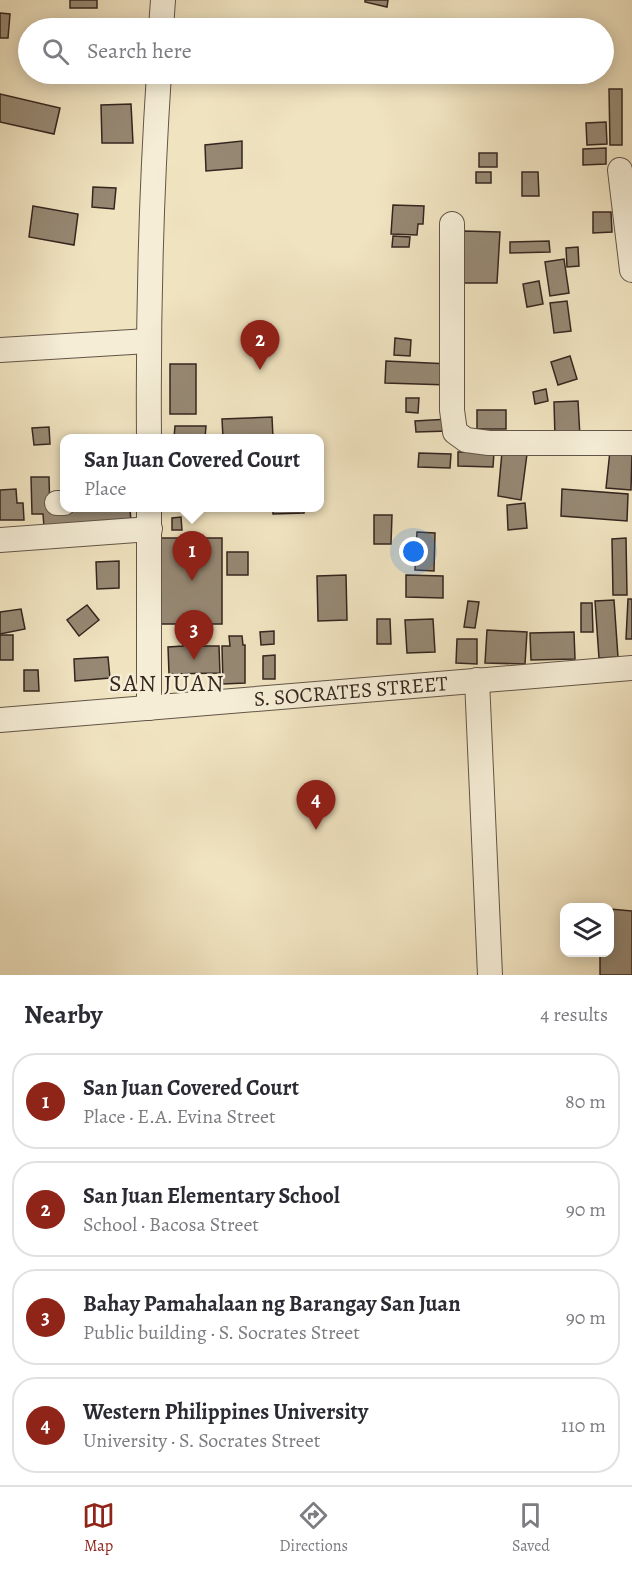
<!DOCTYPE html>
<html lang="en">
<head>
<meta charset="utf-8">
<style>
  body { margin:0; font-family:Alegreya,serif; background:#f7f7f7; color:#2b2b33 }
  .controls { position:absolute; right:18px; bottom:18px; display:grid; overflow:hidden; border-radius:12px; box-shadow:0 3px 15px #0003 }
  .controls button { width:54px; height:54px; display:grid; place-items:center; padding:0; border:0; border-bottom:2px solid #e1e1e2; background:#fff; color:#2b2b33; font:30px sans-serif }
  .you { position:absolute; left:414px; top:552px; width:21px; height:21px; margin:-15px; border:4px solid #fff; border-radius:50%; background:#1a73e8; box-shadow:0 0 0 9px #1a73e833 }
  .badge { display:grid; place-items:center; width:39px; height:39px; border-radius:50%; background:#8f2418; color:#fff; font-size:20px; font-weight:700 }
  .pin { position:absolute; translate:-50% -50px; filter:drop-shadow(0 2px 3px #0008) }
  .pin::after { content:''; position:absolute; top:32px; width:21px; height:18px; background:inherit; clip-path:polygon(0 0,100% 0,50% 100%) }
  .popup { position:absolute; left:60px; top:434px; width:264px; height:78px; box-sizing:border-box; display:grid; place-content:center; border-radius:12px; background:#fff; filter:drop-shadow(0 2px 4px #0005); font-size:20px; white-space:nowrap; color:#7c7c81 }
  .popup b { font-size:22px; color:#2b2b33 }
  .popup::after { content:''; position:absolute; left:50%; top:100%; margin-left:-12px; border:12px solid transparent; border-top-color:#fff }
  .list { margin:0; padding:0; list-style:none }
  h2 { display:flex; justify-content:space-between; align-items:center; height:78px; margin:0; padding:0 24px; font-size:26px }
  h2 small { font-size:20px; font-weight:400; color:#7c7c81 }
  .list li { display:grid; grid-template-columns:39px 1fr auto; gap:18px; align-items:center; box-sizing:border-box; height:96px; margin:0 12px 12px; padding:0 12px; border:2px solid #e1e1e2; border-radius:24px }
  .list b { display:block; font-size:22px; white-space:nowrap }
  .list p { margin:0; font-size:20px; white-space:nowrap; color:#7c7c81 }
  .list em { font-size:20px; font-style:normal; color:#7c7c81 }
  .icon { flex:none; width:33px; height:33px; fill:none; stroke:currentColor; stroke-width:2; stroke-linecap:round; stroke-linejoin:round }
  .map { position:relative; flex:none; width:632px; height:975px; overflow:hidden }
  .search { position:absolute; background:#fff; box-shadow:0 3px 15px #0003; left:18px; right:18px; top:18px; height:66px; display:flex; align-items:center; gap:15px; box-sizing:border-box; padding:0 21px; border-radius:33px; color:#7c7c81; font-size:22px }
  .sheet { height:510px; background:#fff }
  nav { display:flex; justify-content:space-around; align-items:center; box-sizing:border-box; height:84px; border-top:2px solid #e1e1e2; background:#fff; font-size:16px; color:#7c7c81 }
  nav a { display:grid; justify-items:center; gap:3px }
  nav .on { color:#8f2418 }
  .map>svg:first-child { display:block }
  .building { fill:#968873; stroke:#34261f; stroke-width:1.5 }
  .lines { fill:none; stroke-linecap:round; stroke-linejoin:round }
  .minor-casing { stroke:#635547; stroke-width:26 }
  .minor { stroke:#f5edd6; stroke-width:24 }
  .labels { text-anchor:middle; stroke-width:5; stroke-linejoin:round; paint-order:stroke }
  .street-label { font-size:21px; fill:#34261f; stroke:#f5edd6 }
  .quarter-label { font-size:24px; letter-spacing:1.5px; fill:#34261f; stroke:#f5edd6 }
</style>
</head>
<body>
<div class="map">
<svg width="632" height="975" viewBox="0 0 632 975">
  <rect width="100%" height="100%" fill="#f0e3c0"/>
  <filter id="stains"><feTurbulence type="fractalNoise" baseFrequency=".00333" numOctaves="4"/><feColorMatrix values="0 0 0 0 .2 0 0 0 0 .09 0 0 0 0 .02 0 0 0 .5 -.17"/></filter>
  <radialGradient id="worn" r=".72"><stop offset=".6" stop-color="#630" stop-opacity="0"/><stop offset="1" stop-color="#630" stop-opacity=".3"/></radialGradient>
  <g class="building">
    <rect x="70" y="0" width="27" height="8"/>
    <path d="M365,0H388L387,7L365,2Z"/>
    <path d="M0,13L10,14L8,38H0Z"/>
    <path d="M609,89H622V145H610Z"/>
    <path d="M0,94L60,108L54,134L0,122Z"/>
    <path d="M131,104L133,143H102L101,105Z"/>
    <path d="M606,122L607,144L587,145L586,123Z"/>
    <path d="M242,141V168L206,171L205,145Z"/>
    <path d="M606,148V164L583,165V149Z"/>
    <rect x="479" y="153" width="18" height="14"/>
    <rect x="476" y="172" width="15" height="11"/>
    <path d="M522,172H538L539,196H522Z"/>
    <path d="M93,187L116,188L114,209L92,207Z"/>
    <path d="M393,205L424,206L423,224H418L417,235L391,234Z"/>
    <path d="M33,206L78,214L74,245L29,237Z"/>
    <path d="M593,212H611L612,232L593,233Z"/>
    <path d="M464,231L500,232L497,283H462Z"/>
    <path d="M393,236L410,237L409,247H392Z"/>
    <path d="M549,241L550,252L510,253V242Z"/>
    <path d="M578,247L579,266L567,267L566,248Z"/>
    <path d="M564,259L569,293L550,296L545,262Z"/>
    <path d="M539,281L543,304L527,307L523,284Z"/>
    <path d="M567,301L571,331L554,333L550,303Z"/>
    <path d="M395,338L411,340L410,356L394,355Z"/>
    <path d="M570,356L577,379L558,385L551,362Z"/>
    <path d="M386,361L450,364L449,385L385,383Z"/>
    <rect x="170" y="364" width="26" height="50"/>
    <path d="M546,389L548,401L535,404L533,392Z"/>
    <path d="M406,398H419L418,413L406,412Z"/>
    <path d="M578,401L580,437L555,438L554,402Z"/>
    <rect x="477" y="410" width="29" height="19"/>
    <path d="M272,417L273,438H223L222,419Z"/>
    <path d="M449,419V431L416,432L415,421Z"/>
    <path d="M175,426H206L205,438H174Z"/>
    <path d="M49,427L50,444L34,445L32,428Z"/>
    <path d="M610,451L632,453L631,490L606,488Z"/>
    <path d="M458,452H494L493,467L458,466Z"/>
    <path d="M502,452L527,454L521,500L498,496Z"/>
    <path d="M419,453L451,454L450,468L418,467Z"/>
    <path d="M31,477H49L50,512L130,508L131,522L44,527L43,514H32Z"/>
    <path d="M16,489L17,503H23L24,520H0V490Z"/>
    <path d="M562,489L628,494L627,521L561,516Z"/>
    <path d="M525,503L527,528L508,530L507,505Z"/>
    <path d="M273,508H304V513L273,514Z"/>
    <path d="M374,515H392L391,544H374Z"/>
    <path d="M181,517L182,530H172V518Z"/>
    <path d="M417,532L435,533L434,571L415,570Z"/>
    <rect x="161" y="538" width="61" height="86"/>
    <path d="M626,538L627,595H613L612,539Z"/>
    <rect x="227" y="552" width="21" height="23"/>
    <path d="M119,561V588L97,589L96,562Z"/>
    <path d="M346,575L347,620L318,621L317,576Z"/>
    <path d="M406,575L443,576V598L406,597Z"/>
    <path d="M628,599H632V639H626Z"/>
    <path d="M614,600L618,657L599,658L595,601Z"/>
    <path d="M468,601L479,602L475,628L464,627Z"/>
    <path d="M581,603H592L593,632H581Z"/>
    <path d="M87,605L99,620L79,636L67,620Z"/>
    <path d="M21,609L25,629L0,634V612Z"/>
    <path d="M377,619H390L391,644H377Z"/>
    <path d="M433,619L435,652L407,653L405,620Z"/>
    <path d="M487,630L527,632L525,664L485,663Z"/>
    <path d="M274,631V644L261,645L260,632Z"/>
    <path d="M574,632L575,659L531,660L530,633Z"/>
    <rect x="0" y="635" width="13" height="25"/>
    <path d="M229,636H242L243,645H245V683L223,684L222,646H230Z"/>
    <path d="M183,637H200V646H219L220,673L169,674L168,647L183,646Z"/>
    <path d="M457,639H477V664L456,663Z"/>
    <path d="M275,655V679H263V656Z"/>
    <path d="M108,657L110,678L75,681L74,659Z"/>
    <path d="M24,670H38L39,691H24Z"/>
    <path d="M610,909L632,911V975H600V952H610Z"/>
  </g>
  <g class="lines">
    <g class="minor-casing">
      <g id="minor">
        <path d="M161,28L163,0"/>
        <path d="M620,170L632,270"/>
        <path d="M452,224V410L455,432L466,440L489,443H632"/>
        <path d="M0,350L148,341"/>
        <path d="M149,438C148,317 151,195 159,74"/>
        <path d="M57,503H64"/>
        <path d="M0,540L150,529"/>
        <path d="M477,680L490,975"/>
        <path d="M149,708V508"/>
        <path id="s1" d="M0,720L632,668"/>
      </g>
    </g>
    <use href="#minor" class="minor"/>
  </g>
  <g class="labels">
    <g class="street-label">
      <text dy="7" stroke="none"><textPath href="#s1" startOffset="352">S. SOCRATES STREET</textPath></text>
    </g>
    <g class="quarter-label">
      <text x="167" y="691">SAN JUAN</text>
    </g>
  </g>
  <rect width="100%" height="100%" filter="url(#stains)"/>
  <rect width="100%" height="100%" fill="url(#worn)"/>
</svg>
<div class="controls">
<button><svg class="icon" aria-label="layers" viewBox="0 0 24 24"><path d="M12 4l9 5-9 5-9-5zM3 14l9 5 9-5"/></svg></button>
</div>
<div class="you"></div>
<div class="pin badge" style="left:192px;top:581px">1</div>
<div class="popup"><b>San Juan Covered Court</b>Place</div>
<div class="pin badge" style="left:260px;top:370px">2</div>
<div class="pin badge" style="left:194px;top:660px">3</div>
<div class="pin badge" style="left:316px;top:830px">4</div>
<div class="search"><svg class="icon" aria-label="search" viewBox="0 0 24 24"><circle cx="10" cy="10" r="6"/><path d="M15 15l6 6"/></svg>Search here</div>
</div>
<section class="sheet">
<h2>Nearby<small>4 results</small></h2>
<ul class="list">
<li><span class="badge">1</span><div><b>San Juan Covered Court</b><p>Place · E.A. Evina Street</p></div><em>80 m</em></li>
<li><span class="badge">2</span><div><b>San Juan Elementary School</b><p>School · Bacosa Street</p></div><em>90 m</em></li>
<li><span class="badge">3</span><div><b>Bahay Pamahalaan ng Barangay San Juan</b><p>Public building · S. Socrates Street</p></div><em>90 m</em></li>
<li><span class="badge">4</span><div><b>Western Philippines University</b><p>University · S. Socrates Street</p></div><em>110 m</em></li>
</ul>
</section>
<nav>
<a class="on"><svg class="icon" aria-label="map" viewBox="0 0 24 24"><path d="M3 6l6-2 6 2 6-2v14l-6 2-6-2-6 2zM9 4v14M15 6v14"/></svg>Map</a>
<a><svg class="icon" aria-label="directions" viewBox="0 0 24 24"><path d="M12 3l9 9-9 9-9-9zM9 14v-3h6M13 9l2 2-2 2"/></svg>Directions</a>
<a><svg class="icon" aria-label="saved" viewBox="0 0 24 24"><path d="M7 4h10v16l-5-4-5 4z"/></svg>Saved</a>
</nav>
</body>
</html>
